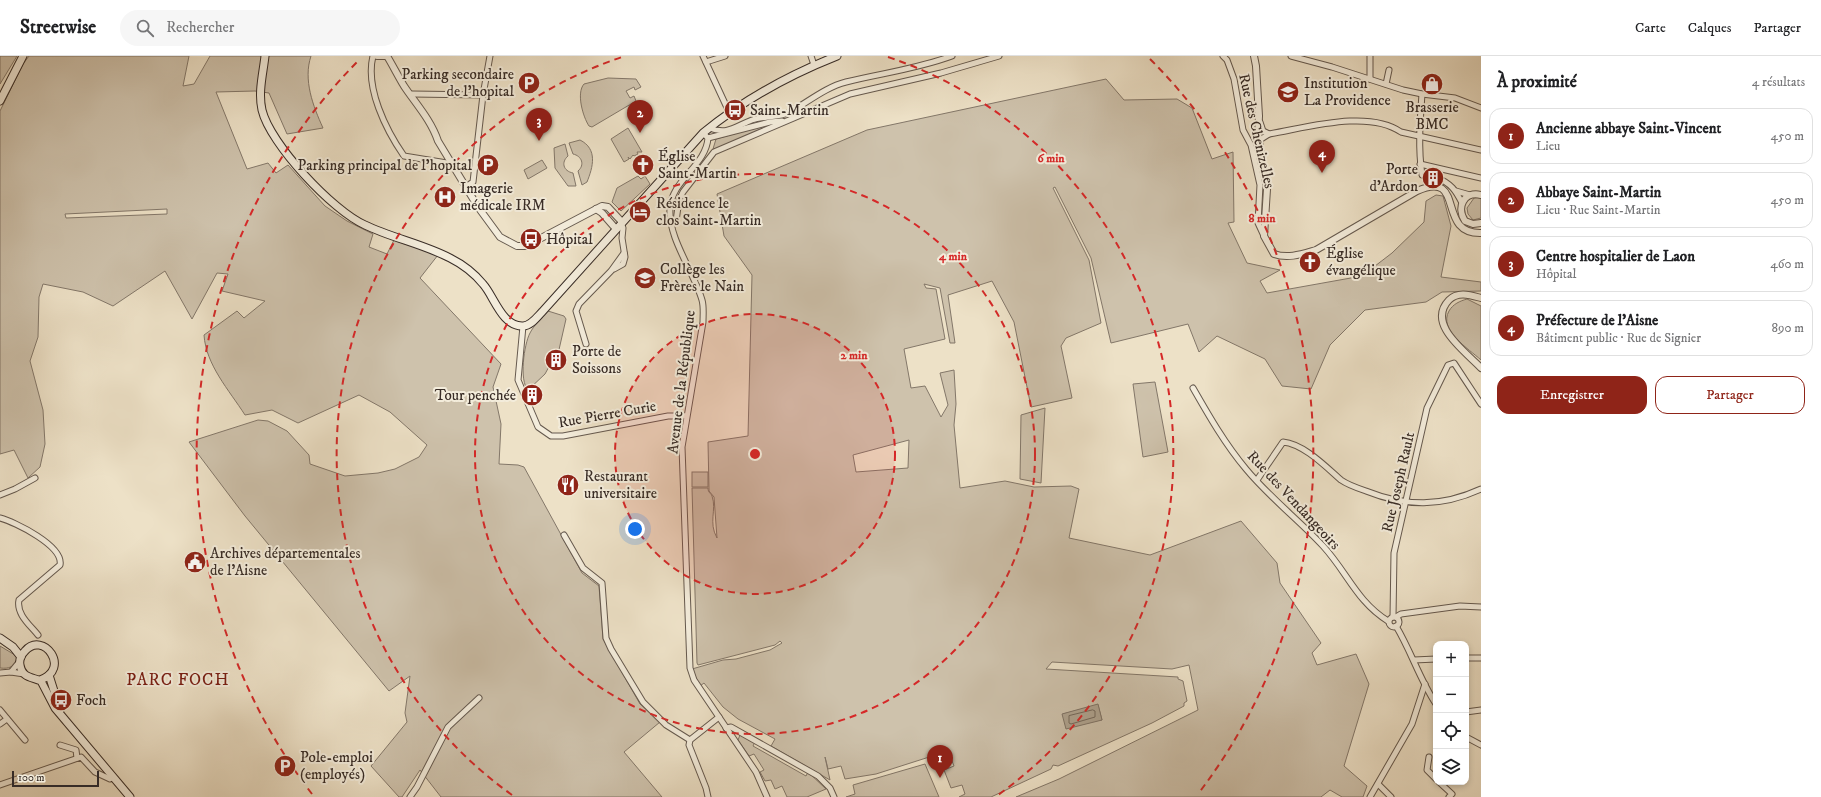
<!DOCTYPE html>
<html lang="fr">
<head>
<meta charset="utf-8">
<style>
  body { margin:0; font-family:"IM FELL DW Pica",serif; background:#f6f6f6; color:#202124 }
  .controls { position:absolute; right:12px; bottom:12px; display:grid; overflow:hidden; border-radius:8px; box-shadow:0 2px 6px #0003 }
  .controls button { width:36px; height:36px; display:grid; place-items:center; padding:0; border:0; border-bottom:1px solid #e0e0e0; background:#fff; color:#202124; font:20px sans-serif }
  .scale { position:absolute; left:12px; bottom:10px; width:87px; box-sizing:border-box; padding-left:4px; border:2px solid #382c26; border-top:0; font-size:11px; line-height:14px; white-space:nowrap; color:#382c26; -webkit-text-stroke:3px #f3ecdb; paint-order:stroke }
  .you { position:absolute; left:635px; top:473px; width:14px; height:14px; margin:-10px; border:3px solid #fff; border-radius:50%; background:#1a73e8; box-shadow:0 0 0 6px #1a73e833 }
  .badge { display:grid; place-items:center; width:26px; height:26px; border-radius:50%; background:#8f2418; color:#fff; font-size:13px; font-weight:700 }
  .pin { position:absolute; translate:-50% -33px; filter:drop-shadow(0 1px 2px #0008) }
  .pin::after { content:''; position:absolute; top:21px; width:14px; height:12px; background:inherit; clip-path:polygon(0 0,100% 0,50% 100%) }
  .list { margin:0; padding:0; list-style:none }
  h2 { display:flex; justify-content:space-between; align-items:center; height:52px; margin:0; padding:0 16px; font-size:17px }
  h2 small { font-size:13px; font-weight:400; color:#757577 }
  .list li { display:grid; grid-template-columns:26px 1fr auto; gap:12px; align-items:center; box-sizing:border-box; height:56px; margin:0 8px 8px; padding:0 8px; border:1px solid #e0e0e0; border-radius:12px }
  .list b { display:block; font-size:15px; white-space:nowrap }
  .list p { margin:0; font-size:13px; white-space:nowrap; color:#757577 }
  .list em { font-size:13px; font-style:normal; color:#757577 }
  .actions { display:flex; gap:8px; padding:12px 16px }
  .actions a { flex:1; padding:9px 0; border:1px solid #8f2418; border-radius:12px; text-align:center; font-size:14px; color:#8f2418 }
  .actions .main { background:#8f2418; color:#fff }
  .icon { flex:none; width:22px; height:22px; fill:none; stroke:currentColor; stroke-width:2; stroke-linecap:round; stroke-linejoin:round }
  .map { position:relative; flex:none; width:1481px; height:741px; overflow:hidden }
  header { display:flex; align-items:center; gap:24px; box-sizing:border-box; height:56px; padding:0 20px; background:#fff; border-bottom:1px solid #e0e0e0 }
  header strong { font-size:19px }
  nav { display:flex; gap:22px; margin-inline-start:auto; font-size:14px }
  .search { width:280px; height:36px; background:#f6f6f6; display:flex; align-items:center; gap:10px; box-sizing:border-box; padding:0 14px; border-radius:22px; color:#757577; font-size:15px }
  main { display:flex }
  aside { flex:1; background:#fff }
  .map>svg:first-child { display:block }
  .green { fill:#cec2ac; stroke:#837769; fill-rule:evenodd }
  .water { fill:#afa390; stroke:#7f7366 }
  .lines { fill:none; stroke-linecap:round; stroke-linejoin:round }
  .shore { stroke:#74685b; stroke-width:1 }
  .minor-casing { stroke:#65594e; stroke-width:7 }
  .tertiary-casing { stroke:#65594e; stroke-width:8 }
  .secondary-casing { stroke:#382c26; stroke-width:9 }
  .minor { stroke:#f3ecdb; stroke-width:5 }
  .tertiary { stroke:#f3ecdb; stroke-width:6 }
  .secondary { stroke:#f3ecdb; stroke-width:7 }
  .ring { fill:none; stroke:#d62828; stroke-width:2; stroke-dasharray:7 5 }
  .labels { text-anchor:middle; stroke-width:4; stroke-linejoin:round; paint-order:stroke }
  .poi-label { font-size:15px; fill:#382c26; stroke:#f3ecdb; text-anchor:start }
  .street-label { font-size:15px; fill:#382c26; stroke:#f3ecdb }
  .quarter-label { font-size:17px; letter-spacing:1px; fill:#7a1f14; stroke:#f3ecdb }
  .centre { fill:#d62828; stroke:#f3ecdb; stroke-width:2 }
  .ring-label { font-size:12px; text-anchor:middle; font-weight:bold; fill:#d62828; stroke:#f3ecdb; stroke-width:4; stroke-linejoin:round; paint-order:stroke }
</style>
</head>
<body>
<header>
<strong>Streetwise</strong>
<div class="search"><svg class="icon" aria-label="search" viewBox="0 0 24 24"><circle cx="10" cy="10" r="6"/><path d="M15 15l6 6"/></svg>Rechercher</div>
<nav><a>Carte</a><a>Calques</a><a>Partager</a></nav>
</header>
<main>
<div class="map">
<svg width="1481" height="741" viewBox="0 0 1481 741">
  <rect width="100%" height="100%" fill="#ede1c7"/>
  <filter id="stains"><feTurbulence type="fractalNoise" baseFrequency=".005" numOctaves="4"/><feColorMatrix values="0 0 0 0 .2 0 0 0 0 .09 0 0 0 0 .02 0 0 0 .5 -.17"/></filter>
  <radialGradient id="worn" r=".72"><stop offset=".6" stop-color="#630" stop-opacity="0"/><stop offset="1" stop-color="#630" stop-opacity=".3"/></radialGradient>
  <g class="green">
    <path d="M0,0H17L0,28Z"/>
    <path d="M29,0H189L183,30L194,28L210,0H311C303,24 313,50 323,72L287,78L269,37L255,35L216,36L247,113L268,107L276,117L288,109L325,150L347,165L373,178L369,191L387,198L394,184L438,199L420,222L501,308L493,331L501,368L499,408L518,409L524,411L582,517L599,530L603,583L640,648L660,666L624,696L662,741H441L420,714L402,741H399L371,710L407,666L405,657L410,620L389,635L245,460L189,386L258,364L268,365L287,375L309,399L310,408L345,420L378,417L395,413L419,401L427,389L390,356L359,339L298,367L272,354L245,359C229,334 206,309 204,279L237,255L244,262L265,245L222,235L228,218L217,217L192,263L165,215L113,250L83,236L43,228L39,241L38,281L30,305L43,354L45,388L40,411L28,422L14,394L0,398V55L23,8ZM167,153V158L66,162L65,158Z"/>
    <path d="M608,22L636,23L641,31L635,34L634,31L626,35L630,42L634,40L636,45L592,71L589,70C583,61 576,37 584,28Z"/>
    <path d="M1106,23L1124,44L1177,43L1192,52L1212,103L1233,96L1234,166L1228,167L1247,207L1280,214L1260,225L1267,237L1362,220L1392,197L1424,166L1426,145L1436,139L1443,140L1451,170L1441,221L1481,226V235L1442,236L1426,246L1365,254L1330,289L1311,333L1282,330L1265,303L1217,280L1199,296L1188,268L1111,287L1091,202L1055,131L1053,132L1089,204L1101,267L1066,282L1061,290L1072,342L1031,351L1014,266L992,225L948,239L955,287H950L940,232L924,228L926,232L936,233L945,283L904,293L911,332L925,330L941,361L948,349L940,317L954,314L956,348L954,369L960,432L1005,425L1034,431L1071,430L1079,433L1069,482L1150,499L1241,465L1277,507L1280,527L1321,587L1312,597L1317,609L1356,598L1369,628L1344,710L1367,730L1363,741H1342L1330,734L1321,741H1016L1059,723L1198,654L1189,609L1172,613L1052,606L1046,613L1178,621V623L1183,625L1187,645L1184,647V650L1152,667L1058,710L1053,709L1051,713L991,741H959L965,738L962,729L951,732L944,714L954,710L948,695L876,718L845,723L841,710L828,713L825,701L830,724L771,690L775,683L738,663L723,651L704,627L700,630L692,613L723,604L736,603L770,594L782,587L780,585L775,589L698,609L697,607L692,432H708C708,437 711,437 712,440C717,454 708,466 717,482L714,441L709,435L708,386L748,380L752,219L724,180L717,138L867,74ZM909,384L908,412L856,416L853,399ZM1098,649L1102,664L1063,658Z"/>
    <path d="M772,67V69L715,94L713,93L716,83Z"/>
    <path d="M628,72L642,96H637L638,98L634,100L633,99L630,103L628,101L629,103L624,106L611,83Z"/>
    <path d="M580,84C598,93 593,111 587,126L582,129L578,115C585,109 582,100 573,98L569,87Z"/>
    <path d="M565,88L568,100C561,106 563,115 573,117L576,130H568L555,112L554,92Z"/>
    <path d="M542,104L547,112L528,123L524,114Z"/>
    <path d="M638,120L641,123L645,120L650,128L621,155L612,146L617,132Z"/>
    <path d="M1481,141V162L1473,164L1468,158L1467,152L1474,142Z"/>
    <path d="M1467,243L1481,250V304C1469,293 1438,274 1449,255C1453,248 1460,245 1467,243Z"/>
    <path d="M548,255L564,260L566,263L558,298L557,299L550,296L547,305L551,307L545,318L528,334C519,325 524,288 530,277C534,269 542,262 548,255Z"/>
    <path d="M1155,326L1168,396L1143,401L1133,328Z"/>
    <path d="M1045,352L1041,427L1020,423L1021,359Z"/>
    <rect x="692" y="416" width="16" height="15"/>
    <path d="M0,590L15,599L17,602C15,611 9,613 0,612Z"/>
    <path d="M740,679L755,686L753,690L806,720L808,716L826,733L807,741H787L782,730L775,733L771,724L765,725L760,716L764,714L754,698L749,700L738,684Z"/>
    <path d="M925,708L939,741H846L855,738L853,729Z"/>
  </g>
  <path class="water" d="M1098,648L1102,664L1066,673L1062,658Z"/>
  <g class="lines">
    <path class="shore" d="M1093,654L1095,655V661L1071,668L1069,667V660Z"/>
    <g class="minor-casing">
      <g id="minor">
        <path d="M373,0C365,32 386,74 404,100L453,108"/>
        <path d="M703,0L729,56"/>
        <path d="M811,0L814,9"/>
        <path d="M1223,0L1227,4L1234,23L1243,74L1251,89L1260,129L1258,167L1264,180"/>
        <path d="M1291,0L1332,11L1403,34L1422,38L1455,42L1481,52"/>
        <path d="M1370,0V23"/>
        <path d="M706,6L725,0"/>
        <path d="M1386,28L1389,14"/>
        <path d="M412,38L483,39"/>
        <path d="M1422,38C1420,65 1418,92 1422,119L1430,121"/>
        <path d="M1260,66L1263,75L1269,78"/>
        <path d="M709,72C728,79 734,71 752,64C763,60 779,62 790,56C808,46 826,31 846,26C882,17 917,13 952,0"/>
        <path d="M703,77L708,82C706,110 671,124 670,153C668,182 694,216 702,244C704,251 703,259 703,266L682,391L690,612L694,624L756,716L767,741"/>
        <path d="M708,82L770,66L782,65"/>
        <path d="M1258,85L1269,78C1306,72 1368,53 1401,76L1481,94"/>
        <path d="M1420,108L1481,122"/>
        <path d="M1437,122C1451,127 1456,135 1462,147"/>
        <path d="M467,130L473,126L483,39L490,0"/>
        <path d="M1456,135L1470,139"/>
        <path d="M671,168L676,165L679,144L683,136L714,96L850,38L941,17L999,0"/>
        <path d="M614,213L623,208L625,201L622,182L623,172L621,167"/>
        <path d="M523,270L518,324L538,371L551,380H563L668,360H686"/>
        <path d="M586,288L576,255L579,248L611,215L624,197"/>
        <path d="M1193,332C1209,360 1225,388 1246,413C1269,441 1299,464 1323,490C1347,516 1357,546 1388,565"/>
        <path d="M1257,424L1283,386C1304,388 1326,411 1341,424C1348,429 1357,432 1366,435C1406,451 1442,451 1481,433"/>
        <path d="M0,439L15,433L35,422"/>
        <path d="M0,462C15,466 64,490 60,509L19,544C16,558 30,569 38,579"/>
        <path d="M564,479L583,512L602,527L606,582L611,593L643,646L666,669L690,684"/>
        <circle cx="1394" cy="566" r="5"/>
        <path d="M1393,561L1394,497L1427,352L1448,309L1454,307L1481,348"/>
        <path d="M1396,561L1401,558L1460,550L1481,551"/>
        <path d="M1396,570C1411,595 1420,624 1436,648"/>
        <path d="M1466,602H1481"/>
        <path d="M1414,604L1436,603"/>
        <path d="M20,605L11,616L24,618"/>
        <path d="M0,617L11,616"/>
        <path d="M0,654L25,684"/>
        <path d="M1466,656L1481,654"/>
        <path d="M0,668L7,663"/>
        <path d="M726,672L731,671L818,720L830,732L834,741"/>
        <path d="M1466,681L1481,689"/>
        <path d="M60,689L76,694L77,702"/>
        <path d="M1429,701L1427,714L1436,723"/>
        <path d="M1439,726L1452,738L1449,741"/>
        <path d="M1378,728L1391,741"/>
        <path d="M0,729L81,701L95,716L110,723L113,721"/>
        <path d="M410,741L417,731L448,671L479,642"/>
        <path d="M708,741L706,732L689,689L690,684L719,661"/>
        <path d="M1370,741L1412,668L1425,628"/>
      </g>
    </g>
    <g class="tertiary-casing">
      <g id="tertiary">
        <path d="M377,0H387C393,10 398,20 404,30C416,48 431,64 438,85L478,151L500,181L517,190H526L602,150L608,151L622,166"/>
        <path d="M1254,0L1256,10L1259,60L1258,80L1267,133L1264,180L1274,198C1288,203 1302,198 1316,194L1417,135C1467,113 1435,178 1481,177"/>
        <path d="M1481,139C1464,135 1456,151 1465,165L1473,168L1481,167"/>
        <path d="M596,153L602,157L616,173"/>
        <path d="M1481,242C1470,239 1458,235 1449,244C1426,268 1465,295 1481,312"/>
      </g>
    </g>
    <g class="secondary-casing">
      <g id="secondary">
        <path d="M265,0C263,18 258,36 262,54C270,88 333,155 365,169C392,182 423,188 450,202C462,208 474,217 483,228C494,240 502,271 523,270C531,270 537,261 542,256L703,77C742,45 789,19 837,0"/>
        <path d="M0,45L23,0"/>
        <path d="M0,582L13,591L21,601"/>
        <path d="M49,619L60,654"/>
        <path d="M40,624C72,613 43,574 25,595C21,599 19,604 20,609C22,622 32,621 41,625L55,652L130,741"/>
      </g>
    </g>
    <use href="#minor" class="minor"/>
    <use href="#tertiary" class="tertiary"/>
    <use href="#secondary" class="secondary"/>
  </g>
  <circle cx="755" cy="398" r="140" fill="#d62828" fill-opacity=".12"/>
  <g class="ring">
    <circle cx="755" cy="398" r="140"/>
    <circle cx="755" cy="398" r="280"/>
    <path d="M512 739A419 419 0 0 1 622 1M888 1A419 419 0 0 1 998 739"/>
    <path d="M312 738A559 559 0 0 1 360 3M1150 3A559 559 0 0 1 1198 738"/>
  </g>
  <defs>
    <g id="parking-disc" transform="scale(1.15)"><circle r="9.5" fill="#8f2418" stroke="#f3ecdb"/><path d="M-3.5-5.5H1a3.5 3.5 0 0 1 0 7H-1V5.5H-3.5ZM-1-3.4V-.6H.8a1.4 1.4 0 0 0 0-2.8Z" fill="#fff"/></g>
    <g id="shop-disc" transform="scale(1.15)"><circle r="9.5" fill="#8f2418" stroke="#f3ecdb"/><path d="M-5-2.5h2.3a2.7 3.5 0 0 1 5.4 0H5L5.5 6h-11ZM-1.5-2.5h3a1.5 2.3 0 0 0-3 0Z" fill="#fff"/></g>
    <g id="school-disc" transform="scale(1.15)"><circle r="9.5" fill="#8f2418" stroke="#f3ecdb"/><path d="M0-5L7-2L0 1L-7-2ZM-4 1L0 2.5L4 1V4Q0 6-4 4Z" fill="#fff"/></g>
    <g id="bus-disc" transform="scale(1.15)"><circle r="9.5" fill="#8f2418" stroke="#f3ecdb"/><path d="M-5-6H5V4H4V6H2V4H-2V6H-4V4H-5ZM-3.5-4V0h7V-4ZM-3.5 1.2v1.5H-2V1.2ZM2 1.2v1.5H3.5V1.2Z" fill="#fff"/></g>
    <g id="church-disc" transform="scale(1.15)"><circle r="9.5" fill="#8f2418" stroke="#f3ecdb"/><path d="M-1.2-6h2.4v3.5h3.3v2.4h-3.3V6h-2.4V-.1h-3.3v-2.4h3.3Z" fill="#fff"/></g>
    <g id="building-disc" transform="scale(1.15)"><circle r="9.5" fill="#8f2418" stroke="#f3ecdb"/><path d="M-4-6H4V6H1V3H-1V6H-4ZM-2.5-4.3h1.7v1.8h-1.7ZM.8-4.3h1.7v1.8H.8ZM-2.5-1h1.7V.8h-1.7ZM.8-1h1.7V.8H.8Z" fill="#fff"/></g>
    <g id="hospital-disc" transform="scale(1.15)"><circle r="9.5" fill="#8f2418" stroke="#f3ecdb"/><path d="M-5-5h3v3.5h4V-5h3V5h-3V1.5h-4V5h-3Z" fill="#fff"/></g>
    <g id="hotel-disc" transform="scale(1.15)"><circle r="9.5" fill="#8f2418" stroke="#f3ecdb"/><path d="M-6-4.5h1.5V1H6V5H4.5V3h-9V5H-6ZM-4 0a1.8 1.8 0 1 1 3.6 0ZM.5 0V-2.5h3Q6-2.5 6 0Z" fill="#fff"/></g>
    <g id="restaurant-disc" transform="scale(1.15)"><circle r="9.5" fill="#8f2418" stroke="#f3ecdb"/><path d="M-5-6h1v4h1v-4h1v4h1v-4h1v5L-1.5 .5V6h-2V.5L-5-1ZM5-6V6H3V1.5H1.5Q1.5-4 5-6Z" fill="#fff"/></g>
    <g id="civic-disc" transform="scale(1.15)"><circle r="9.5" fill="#8f2418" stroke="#f3ecdb"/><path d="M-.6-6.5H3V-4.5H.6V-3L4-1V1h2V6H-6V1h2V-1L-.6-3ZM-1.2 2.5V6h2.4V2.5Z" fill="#fff"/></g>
  </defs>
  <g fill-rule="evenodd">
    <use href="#parking-disc" x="529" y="27"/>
    <use href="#shop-disc" x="1432" y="28"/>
    <use href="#school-disc" x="1288" y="36"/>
    <use href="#bus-disc" x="735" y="54"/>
    <use href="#parking-disc" x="488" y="109"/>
    <use href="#church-disc" x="643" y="109"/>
    <use href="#building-disc" x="1433" y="122"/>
    <use href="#hospital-disc" x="445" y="141"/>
    <use href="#hotel-disc" x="640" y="156"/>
    <use href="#bus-disc" x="531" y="183"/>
    <use href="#church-disc" x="1310" y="206"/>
    <use href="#school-disc" x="645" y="222"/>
    <use href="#building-disc" x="556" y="304"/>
    <use href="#building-disc" x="532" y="339"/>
    <use href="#restaurant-disc" x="568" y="429"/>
    <use href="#civic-disc" x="195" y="506"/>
    <use href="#bus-disc" x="61" y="644"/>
    <use href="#parking-disc" x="285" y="710"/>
  </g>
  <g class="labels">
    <g class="poi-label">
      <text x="514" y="23" text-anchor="end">Parking secondaire<tspan x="514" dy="17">de l'hopital</tspan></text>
      <text x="1304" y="32">Institution<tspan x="1304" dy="17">La Providence</tspan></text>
      <text x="1432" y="56" text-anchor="middle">Brasserie<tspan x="1432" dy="17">BMC</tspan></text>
      <text x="750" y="59">Saint-Martin</text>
      <text x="658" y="105">Église<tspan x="658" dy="17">Saint-Martin</tspan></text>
      <text x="472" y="114" text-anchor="end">Parking principal de l'hopital</text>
      <text x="1418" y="118" text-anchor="end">Porte<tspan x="1418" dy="17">d'Ardon</tspan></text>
      <text x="460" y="137">Imagerie<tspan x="460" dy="17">médicale IRM</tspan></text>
      <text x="656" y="152">Résidence le<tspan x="656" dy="17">clos Saint-Martin</tspan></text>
      <text x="546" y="188">Hôpital</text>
      <text x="1326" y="202">Église<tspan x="1326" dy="17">évangélique</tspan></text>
      <text x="660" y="218">Collège les<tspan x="660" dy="17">Frères le Nain</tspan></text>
      <text x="572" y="300">Porte de<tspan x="572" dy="17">Soissons</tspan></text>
      <text x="516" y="344" text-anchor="end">Tour penchée</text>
      <text x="584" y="425">Restaurant<tspan x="584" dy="17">universitaire</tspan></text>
      <text x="210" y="502">Archives départementales<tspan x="210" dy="17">de l'Aisne</tspan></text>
      <text x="76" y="649">Foch</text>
      <text x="300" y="706">Pole-emploi<tspan x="300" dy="17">(employés)</tspan></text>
    </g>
    <g class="street-label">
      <text transform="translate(1257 75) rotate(77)" y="5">Rue des Chenizelles</text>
      <text transform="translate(681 326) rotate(-83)" y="5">Avenue de la République</text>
      <text transform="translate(607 358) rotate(-10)" y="5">Rue Pierre Curie</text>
      <text transform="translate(1398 426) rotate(-77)" y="5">Rue Joseph Rault</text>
      <text transform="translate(1294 444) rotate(47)" y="5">Rue des Vendangeoirs</text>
    </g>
    <g class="quarter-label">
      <text x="178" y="629">PARC FOCH</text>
    </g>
  </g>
  <circle cx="755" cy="398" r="6" class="centre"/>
  <g class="ring-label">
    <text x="1051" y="106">6 min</text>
    <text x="1262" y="166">8 min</text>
    <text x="953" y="204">4 min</text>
    <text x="854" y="303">2 min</text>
  </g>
  <rect width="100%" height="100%" filter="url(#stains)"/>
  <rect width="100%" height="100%" fill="url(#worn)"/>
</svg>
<div class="controls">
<button>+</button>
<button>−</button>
<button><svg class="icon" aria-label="locate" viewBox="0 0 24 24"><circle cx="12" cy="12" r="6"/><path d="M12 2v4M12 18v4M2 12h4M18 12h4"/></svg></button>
<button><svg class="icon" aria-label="layers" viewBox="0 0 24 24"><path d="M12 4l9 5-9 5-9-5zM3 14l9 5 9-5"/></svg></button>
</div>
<div class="scale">100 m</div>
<div class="you"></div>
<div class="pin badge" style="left:940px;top:722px">1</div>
<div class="pin badge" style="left:640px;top:77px">2</div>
<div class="pin badge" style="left:539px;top:85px">3</div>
<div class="pin badge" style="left:1322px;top:117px">4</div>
</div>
<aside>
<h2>À proximité<small>4 résultats</small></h2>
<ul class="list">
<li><span class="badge">1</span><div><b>Ancienne abbaye Saint-Vincent</b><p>Lieu</p></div><em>450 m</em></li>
<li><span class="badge">2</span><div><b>Abbaye Saint-Martin</b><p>Lieu · Rue Saint-Martin</p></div><em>450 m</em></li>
<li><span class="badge">3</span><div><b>Centre hospitalier de Laon</b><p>Hôpital</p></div><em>460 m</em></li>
<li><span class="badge">4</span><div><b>Préfecture de l'Aisne</b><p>Bâtiment public · Rue de Signier</p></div><em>890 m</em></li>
</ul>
<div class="actions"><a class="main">Enregistrer</a><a>Partager</a></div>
</aside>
</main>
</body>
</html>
